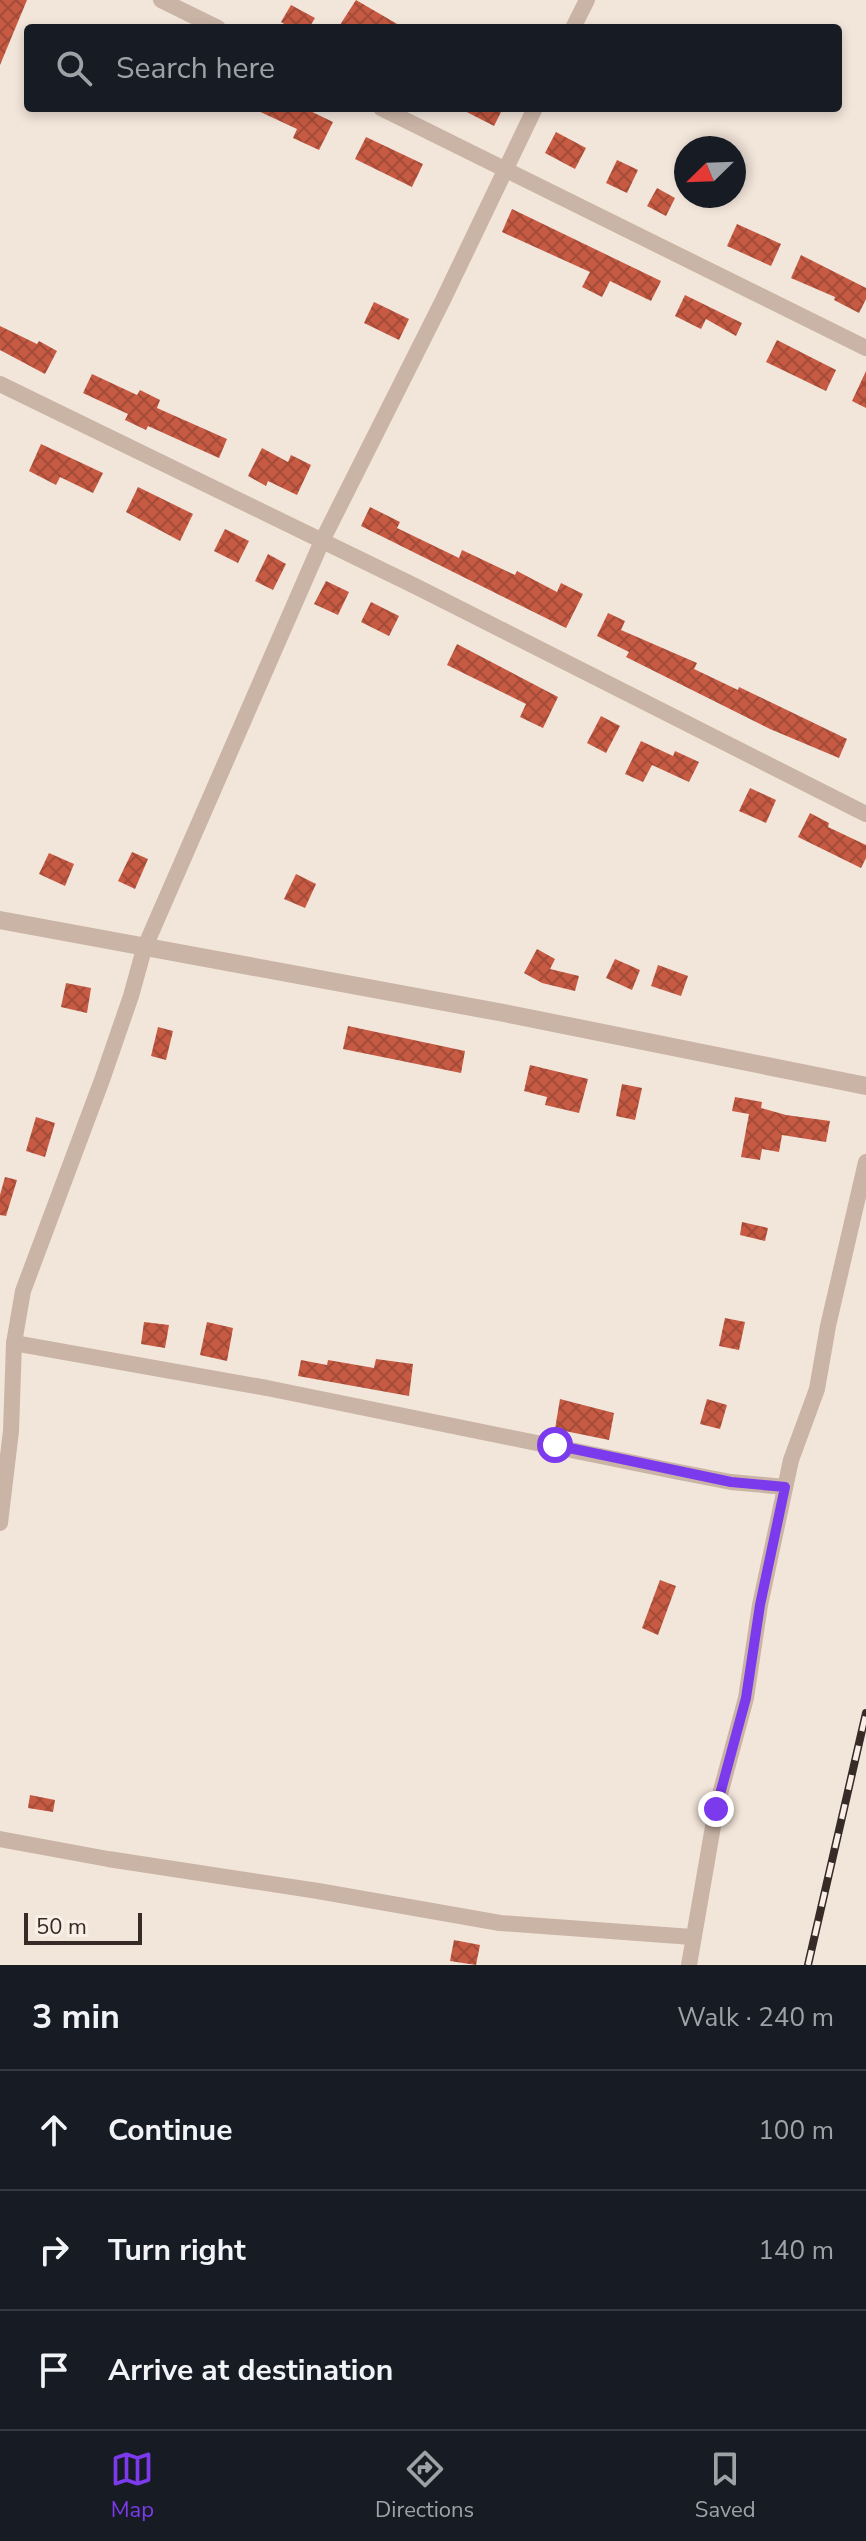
<!DOCTYPE html>
<html lang="en">
<head>
<meta charset="utf-8">
<style>
  body { margin:0; font-family:"Nunito Sans",sans-serif; background:#242831; color:#f1f3f6 }
  .compass { position:absolute; left:674px; top:136px; width:72px; height:72px; border-radius:50%; background:#171b24; box-shadow:0 4px 12px #0003; rotate:247deg }
  .scale { position:absolute; left:24px; bottom:20px; width:118px; box-sizing:border-box; padding-left:8px; border:4px solid #362b27; border-top:0; font-size:22px; line-height:28px; white-space:nowrap; color:#362b27; -webkit-text-stroke:6px #faefe7; paint-order:stroke }
  .stop { position:absolute; width:24px; height:24px; margin:-18px; border:6px solid #7c3aed; border-radius:50%; background:#fff }
  .stop.end { background:#7c3aed; border-color:#fff; box-shadow:0 2px 8px #0008 }
  .list { margin:0; padding:0; list-style:none }
  h2 { display:flex; justify-content:space-between; align-items:center; height:104px; margin:0; padding:0 32px; font-size:34px }
  h2 small { font-size:26px; font-weight:400; color:#9ea1a6 }
  .list li { display:grid; grid-template-columns:52px 1fr auto; gap:24px; align-items:center; box-sizing:border-box; height:120px; padding:0 32px; border-top:2px solid #363941 }
  .list b { display:block; font-size:30px; white-space:nowrap }
  .list em { font-size:26px; font-style:normal; color:#9ea1a6 }
  .icon { flex:none; width:44px; height:44px; fill:none; stroke:currentColor; stroke-width:2; stroke-linecap:round; stroke-linejoin:round }
  .map { position:relative; flex:none; width:866px; height:1965px; overflow:hidden }
  .search { position:absolute; background:#171b24; box-shadow:0 4px 12px #0003; left:24px; right:24px; top:24px; height:88px; display:flex; align-items:center; gap:20px; box-sizing:border-box; padding:0 28px; border-radius:8px; color:#9ea1a6; font-size:30px }
  .sheet { height:464px; background:#171b24 }
  nav { display:flex; justify-content:space-around; align-items:center; box-sizing:border-box; height:112px; border-top:2px solid #363941; background:#171b24; font-size:22px; color:#9ea1a6 }
  nav a { display:grid; justify-items:center; gap:4px }
  nav .on { color:#7c3aed }
  .map>svg:first-child { display:block }
  .building { fill:url(#building-cross-hatch) }
  .lines { fill:none; stroke-linecap:round; stroke-linejoin:round }
  .minor { stroke:#cab4a6; stroke-width:16 }
  .tertiary { stroke:#cab4a6; stroke-width:18 }
  .rail-casing { stroke:#362b27; stroke-width:8 }
  .rail { stroke:#faefe7; stroke-width:5; stroke-dasharray:15; stroke-linecap:butt }
  .route { stroke:#7c3aed; stroke-width:10 }
</style>
</head>
<body>
<div class="map">
<svg width="866" height="1965" viewBox="0 0 866 1965">
  <defs>
    <pattern id="building-cross-hatch" width="8" height="8" patternUnits="userSpaceOnUse" patternTransform="scale(2)"><rect width="8" height="8" fill="#c75a43"/><path d="M0 0l8 8M0 8l8-8" fill="none" stroke="#a24b38"/></pattern>
  </defs>
  <rect width="100%" height="100%" fill="#f2e5da"/>
  <g class="building">
    <path d="M0,0H27L0,65Z"/>
    <path d="M356,0L404,28H338Z"/>
    <path d="M291,5L315,18L309,28H291L281,22Z"/>
    <path d="M252,108H304L333,122L319,150L293,138L297,129Z"/>
    <path d="M459,108H503L494,126Z"/>
    <path d="M556,132L586,148L575,169L545,153Z"/>
    <path d="M366,137L423,164L412,187L355,159Z"/>
    <path d="M617,160L638,170L627,193L606,183Z"/>
    <path d="M657,188L675,198L666,216L647,206Z"/>
    <path d="M512,209L661,281L651,301L610,281L602,297L582,287L590,272L502,232Z"/>
    <path d="M737,224L781,244L771,266L727,246Z"/>
    <path d="M801,255L866,288V299L859,313L834,300L835,297L791,278Z"/>
    <path d="M685,295L742,323L736,336L706,319L701,329L675,316Z"/>
    <path d="M374,302L409,319L399,340L364,323Z"/>
    <path d="M0,326L37,344L39,341L57,351L45,374L0,350Z"/>
    <path d="M777,340L836,370L826,391L766,362Z"/>
    <path d="M866,371V408L852,401Z"/>
    <path d="M92,374L137,395L140,390L160,400L157,408L227,439L219,458L148,426L146,430L125,420L128,414L83,393Z"/>
    <path d="M41,444L103,473L93,493L60,477L56,485L29,471Z"/>
    <path d="M262,448L288,462L291,455L311,465L297,495L268,481L266,486L248,476Z"/>
    <path d="M138,487L193,514L180,541L126,512Z"/>
    <path d="M370,507L400,522L397,528L459,558L462,550L515,575L517,571L557,592L561,583L583,594L566,628L361,526Z"/>
    <path d="M225,529L249,541L238,563L214,551Z"/>
    <path d="M268,554L286,564L273,590L255,581Z"/>
    <path d="M326,581L349,592L338,615L314,604Z"/>
    <path d="M371,602L399,616L389,636L361,622Z"/>
    <path d="M608,613L625,621L621,630L697,663L694,669L738,690L739,687L847,739L839,758L770,729L626,657L629,652L597,636Z"/>
    <path d="M457,644L558,697L543,728L520,717L526,704L447,665Z"/>
    <path d="M601,716L620,726L606,753L587,743Z"/>
    <path d="M641,741L673,756L675,751L699,762L689,782L652,765L643,782L625,774Z"/>
    <path d="M750,788L776,800L766,823L739,811Z"/>
    <path d="M810,813L829,823L828,827L866,845V858L861,868L798,837Z"/>
    <path d="M132,852L148,859L135,889L118,881Z"/>
    <path d="M49,853L74,864L65,886L39,874Z"/>
    <path d="M296,874L316,884L305,908L284,899Z"/>
    <path d="M537,949L555,959L550,969L579,976L575,991L542,983L524,973Z"/>
    <path d="M615,959L640,970L632,990L606,978Z"/>
    <path d="M658,965L688,976L681,996L651,986Z"/>
    <path d="M66,983L91,988L87,1013L61,1007Z"/>
    <path d="M348,1026L465,1051L461,1073L343,1049Z"/>
    <path d="M158,1027L173,1031L166,1060L151,1056Z"/>
    <path d="M530,1065L588,1079L579,1113L545,1105L547,1097L524,1091Z"/>
    <path d="M622,1084L642,1088L635,1120L616,1116Z"/>
    <path d="M735,1097L762,1102L761,1108L786,1115L830,1121L826,1142L782,1135L779,1152L762,1149L760,1160L741,1157L749,1114L732,1111Z"/>
    <path d="M36,1117L55,1123L45,1157L26,1151Z"/>
    <path d="M5,1177L17,1180L6,1216L0,1215V1195Z"/>
    <path d="M742,1222L768,1228L765,1241L740,1235Z"/>
    <path d="M725,1318L745,1322L739,1350L719,1346Z"/>
    <path d="M144,1322L169,1325L165,1348L141,1344Z"/>
    <path d="M207,1322L233,1328L227,1361L200,1355Z"/>
    <path d="M376,1359L413,1364L409,1396L298,1376L301,1360L327,1365L328,1360L374,1368Z"/>
    <path d="M560,1399L614,1413L609,1440L555,1429Z"/>
    <path d="M707,1399L727,1405L720,1429L700,1424Z"/>
    <path d="M660,1580L676,1586L658,1635L642,1628Z"/>
    <path d="M30,1795L55,1800L53,1812L28,1808Z"/>
    <path d="M454,1940L480,1945L476,1965L450,1961Z"/>
  </g>
  <g class="lines">
    <g class="minor">
      <path d="M161,0L218,28"/>
      <path d="M573,28L587,0"/>
      <path d="M381,108L866,348"/>
      <path d="M0,384L417,587L866,814"/>
      <path d="M14,1343L267,1388L679,1472L731,1482L785,1487"/>
      <path d="M0,1523L11,1431L14,1343L23,1291L102,1080L131,996L144,949L322,541L443,300L535,108"/>
      <path d="M0,1839L108,1859L318,1891L500,1923L692,1937"/>
      <path d="M689,1965L716,1809L746,1698L760,1605L791,1460L817,1389L828,1326L866,1162"/>
    </g>
    <path class="tertiary" d="M0,920L504,1013L866,1086"/>
    <g class="rail-casing">
      <path id="rail" d="M808,1965L866,1713"/>
    </g>
    <use href="#rail" class="rail"/>
  </g>
  <g class="lines">
    <path class="route" d="M555,1445L731,1482L785,1487L760,1605L746,1698L716,1809"/>
  </g>
</svg>
<svg class="compass" viewBox="-18 -18 36 36"><path d="M0-13l5 13h-10z" fill="#e53935"/><path d="M0 13l5-13h-10z" fill="#9ea1a6"/></svg>
<div class="scale">50 m</div>
<div class="stop" style="left:555px;top:1445px"></div>
<div class="stop end" style="left:716px;top:1809px"></div>
<div class="search"><svg class="icon" aria-label="search" viewBox="0 0 24 24"><circle cx="10" cy="10" r="6"/><path d="M15 15l6 6"/></svg>Search here</div>
</div>
<section class="sheet">
<h2>3 min<small>Walk · 240 m</small></h2>
<ul class="list">
<li><svg class="icon" aria-label="ahead" viewBox="0 0 24 24"><path d="M12 20V5M6 11l6-6 6 6"/></svg><div><b>Continue</b></div><em>100 m</em></li>
<li><svg class="icon" aria-label="right" viewBox="0 0 24 24"><path d="M7 20v-9h11M14 6l5 5-5 5"/></svg><div><b>Turn right</b></div><em>140 m</em></li>
<li><svg class="icon" aria-label="arrive" viewBox="0 0 24 24"><path d="M6 21V4h12l-3 4 3 4H6"/></svg><div><b>Arrive at destination</b></div></li>
</ul>
</section>
<nav>
<a class="on"><svg class="icon" aria-label="map" viewBox="0 0 24 24"><path d="M3 6l6-2 6 2 6-2v14l-6 2-6-2-6 2zM9 4v14M15 6v14"/></svg>Map</a>
<a><svg class="icon" aria-label="directions" viewBox="0 0 24 24"><path d="M12 3l9 9-9 9-9-9zM9 14v-3h6M13 9l2 2-2 2"/></svg>Directions</a>
<a><svg class="icon" aria-label="saved" viewBox="0 0 24 24"><path d="M7 4h10v16l-5-4-5 4z"/></svg>Saved</a>
</nav>
</body>
</html>
